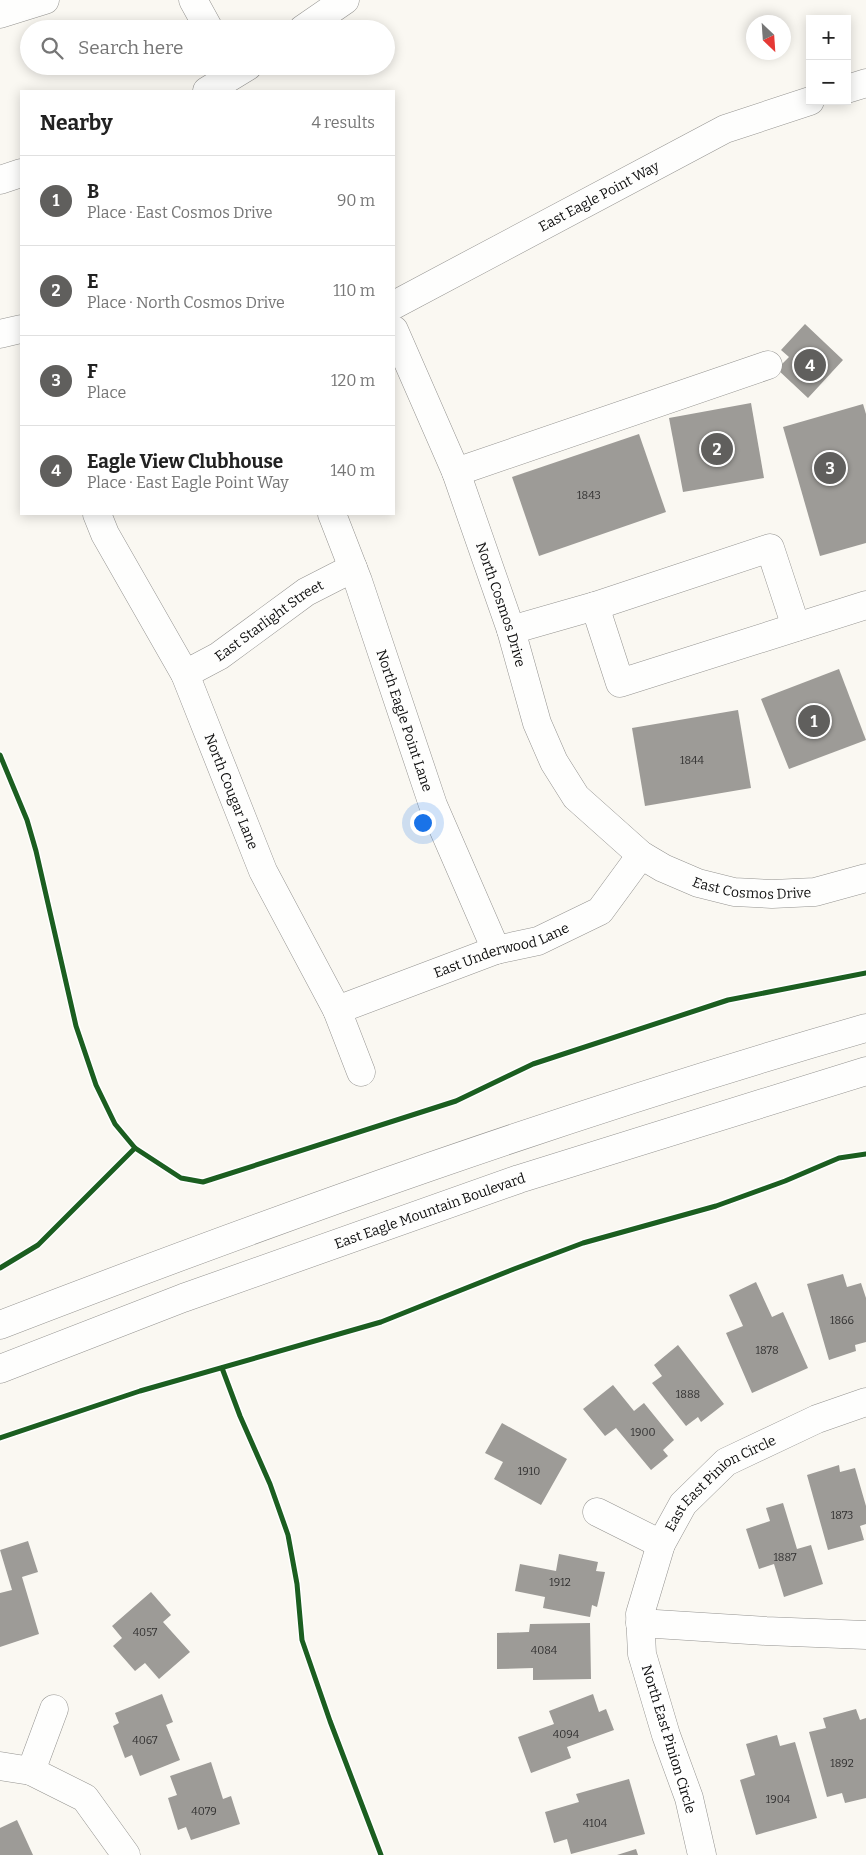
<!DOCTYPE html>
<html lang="en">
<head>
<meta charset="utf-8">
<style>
  body { margin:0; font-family:Bitter,serif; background:#f2f2f2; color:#222 }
  .controls { position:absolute; right:15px; top:15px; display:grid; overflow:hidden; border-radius:0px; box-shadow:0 2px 12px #0003 }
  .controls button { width:45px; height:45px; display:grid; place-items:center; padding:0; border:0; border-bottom:1px solid #e0e0e0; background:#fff; color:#222; font:25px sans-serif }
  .compass { position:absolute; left:746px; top:15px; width:45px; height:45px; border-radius:50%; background:#fff; box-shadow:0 2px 12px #0003; rotate:155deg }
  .you { position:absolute; left:422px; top:822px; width:18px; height:18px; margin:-12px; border:4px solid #fff; border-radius:50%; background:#1a73e8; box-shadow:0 0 0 8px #1a73e833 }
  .badge { display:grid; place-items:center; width:32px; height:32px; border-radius:50%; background:#605f5d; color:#fff; font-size:16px; font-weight:700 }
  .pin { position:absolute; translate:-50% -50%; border:2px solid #fff; box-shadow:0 1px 5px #0006 }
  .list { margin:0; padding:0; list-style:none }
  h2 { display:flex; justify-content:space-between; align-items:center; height:65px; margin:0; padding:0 20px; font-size:21px }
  h2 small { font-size:16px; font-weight:400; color:#767676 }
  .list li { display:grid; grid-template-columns:32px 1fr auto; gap:15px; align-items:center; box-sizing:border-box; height:90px; padding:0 20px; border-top:1px solid #e0e0e0 }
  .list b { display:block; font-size:19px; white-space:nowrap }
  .list p { margin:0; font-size:16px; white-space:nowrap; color:#767676 }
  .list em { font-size:16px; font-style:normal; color:#767676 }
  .icon { flex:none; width:28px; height:28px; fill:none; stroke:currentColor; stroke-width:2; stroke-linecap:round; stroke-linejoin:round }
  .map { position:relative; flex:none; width:866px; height:1855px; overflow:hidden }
  .search { position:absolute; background:#fff; box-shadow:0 2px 12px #0003; left:20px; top:20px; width:375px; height:55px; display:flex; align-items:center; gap:12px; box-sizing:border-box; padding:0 18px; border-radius:28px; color:#767676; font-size:19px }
  .panel { position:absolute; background:#fff; box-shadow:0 2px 12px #0003; left:20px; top:90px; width:375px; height:425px; border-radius:0px }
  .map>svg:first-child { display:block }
  .building { fill:#9d9b97 }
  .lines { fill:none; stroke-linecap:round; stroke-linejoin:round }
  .minor-casing { stroke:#949390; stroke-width:29 }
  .minor { stroke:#fefefd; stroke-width:28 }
  .cycleway-casing { stroke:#fff; stroke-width:8 }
  .cycleway { stroke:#1b5e20; stroke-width:5 }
  .labels { text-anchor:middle; stroke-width:5; stroke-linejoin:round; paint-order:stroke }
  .number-label { font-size:11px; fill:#313030 }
  .street-label { font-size:14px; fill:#0d0d0d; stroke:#fff }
</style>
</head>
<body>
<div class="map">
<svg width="866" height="1855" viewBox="0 0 866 1855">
  <rect width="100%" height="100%" fill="#faf8f2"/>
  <g class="building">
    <path d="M805,324L843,360L808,398L777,369L789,357L781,350Z"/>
    <path d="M751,403L764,478L683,492L669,418Z"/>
    <path d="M863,404L866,414V543L820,556L783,427Z"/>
    <path d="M639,434L666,512L539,556L512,477Z"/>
    <path d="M839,669L866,740L789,769L761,699Z"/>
    <path d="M738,710L751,788L645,806L632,728Z"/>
    <path d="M843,1274L847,1287L861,1283L866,1298V1342L855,1345L856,1351L829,1360L807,1284Z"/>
    <path d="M756,1282L772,1317L783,1312L808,1368L752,1393L726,1333L743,1326L729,1295Z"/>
    <path d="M678,1345L724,1404L701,1422L698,1417L686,1426L652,1383L662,1376L654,1365Z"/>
    <path d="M613,1385L634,1411L644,1403L674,1440L663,1450L668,1456L651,1470L616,1428L605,1436L583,1409Z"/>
    <path d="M502,1423L567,1459L541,1505L494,1479L503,1462L485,1453Z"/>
    <path d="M839,1465L840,1472L855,1468L866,1506V1524L860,1526L864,1540L828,1550L807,1475Z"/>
    <path d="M783,1503L797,1549L811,1545L823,1584L784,1597L774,1564L759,1569L746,1529L770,1521L766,1508Z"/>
    <path d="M28,1541L38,1572L22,1577L39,1634L0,1647V1593L12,1590L0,1550Z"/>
    <path d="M559,1554L598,1562L596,1571L605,1572L597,1607L592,1605L590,1617L543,1608L545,1597L515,1591L520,1564L556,1571Z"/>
    <path d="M151,1592L171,1615L163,1622L190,1652L159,1679L145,1663L135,1671L113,1646L122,1638L112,1626Z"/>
    <path d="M590,1623L591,1679L533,1680V1668L497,1669V1633L529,1632L530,1624Z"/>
    <path d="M162,1694L173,1722L166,1725L180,1760L140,1776L132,1755L125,1758L113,1726L119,1723L115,1713Z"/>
    <path d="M593,1694L599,1712L606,1709L614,1730L567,1747L571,1758L531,1773L518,1737L554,1724L549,1711Z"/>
    <path d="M856,1709L860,1720L866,1718V1798L845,1803L842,1793L827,1797L809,1732L826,1728L823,1718Z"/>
    <path d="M777,1735L780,1746L795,1742L817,1818L756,1835L740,1780L755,1775L746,1744Z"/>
    <path d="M211,1762L223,1799L231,1796L240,1824L191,1840L186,1827L178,1830L168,1798L177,1795L170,1776Z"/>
    <path d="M629,1779L645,1834L571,1854L567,1839L554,1843L545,1812L579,1802L576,1794Z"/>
    <path d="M17,1820L33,1855H0V1828Z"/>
    <path d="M636,1849L638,1855H617Z"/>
  </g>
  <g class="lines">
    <g class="minor-casing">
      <g id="minor">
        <path d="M193,0L209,29"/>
        <path d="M0,14L45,0"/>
        <path d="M303,29L345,0"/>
        <path d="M847,89L866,83"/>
        <path d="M207,91L248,66"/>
        <path d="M0,180L21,173"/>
        <path id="s1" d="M394,305L725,129L810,101"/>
        <path id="s2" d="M394,330L456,472L511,630L537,723L554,762L576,797L641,855L663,868L698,883L734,892L772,894L815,892L866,878"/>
        <path d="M0,334L21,329"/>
        <path d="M456,472L768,365"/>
        <path id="s3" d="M97,514L105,534L185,674L263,871L337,1010L361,1072"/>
        <path id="s4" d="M332,514L358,581L433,805L496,950"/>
        <path d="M595,606L770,548L796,627"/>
        <path d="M511,630L595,606L620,683L866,605"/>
        <path id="s5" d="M185,674L219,656L306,592L353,568"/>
        <path id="s6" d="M337,1010L496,950L538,941L600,911L641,855"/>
        <path d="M0,1325C285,1215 573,1112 866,1028"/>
        <path id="s7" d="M0,1369L183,1298L519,1179L866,1071"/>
        <path d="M597,1512L661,1544"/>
        <path d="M640,1623L766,1631L866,1635"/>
        <path d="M0,1766L31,1771L85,1798L126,1855"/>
        <path d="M31,1771L54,1709"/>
        <path id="s8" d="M702,1855L689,1798L666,1735L642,1654L640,1614L661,1544L683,1504L726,1462L817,1419L866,1402"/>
      </g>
    </g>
    <use href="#minor" class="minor"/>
    <g class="cycleway-casing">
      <g id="cycleway">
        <path d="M0,755L27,820L36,851L76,1026L96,1085L115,1124L135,1148L38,1245L0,1268"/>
        <path d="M135,1148L181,1178L203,1182L456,1101L533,1064L728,1000L866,973"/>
        <path d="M222,1368L240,1416L270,1484L288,1535L297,1584L302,1640L330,1721L381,1855"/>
        <path d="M0,1438L140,1391L381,1322L514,1269L583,1243L716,1206L785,1181L839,1158L866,1154"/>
      </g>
    </g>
    <use href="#cycleway" class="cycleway"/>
  </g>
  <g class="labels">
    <g class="number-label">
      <text x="589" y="499">1843</text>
      <text x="692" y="764">1844</text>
      <text x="842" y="1324">1866</text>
      <text x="767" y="1354">1878</text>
      <text x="688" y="1398">1888</text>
      <text x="643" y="1436">1900</text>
      <text x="529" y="1475">1910</text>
      <text x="842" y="1519">1873</text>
      <text x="785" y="1561">1887</text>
      <text x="560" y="1586">1912</text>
      <text x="145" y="1636">4057</text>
      <text x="544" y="1654">4084</text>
      <text x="566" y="1738">4094</text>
      <text x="145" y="1744">4067</text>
      <text x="842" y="1767">1892</text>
      <text x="778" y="1803">1904</text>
      <text x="204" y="1815">4079</text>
      <text x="595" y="1827">4104</text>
    </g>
    <g class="street-label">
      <text dy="5" stroke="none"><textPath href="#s1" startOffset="232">East Eagle Point Way</textPath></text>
      <text dy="5" stroke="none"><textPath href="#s2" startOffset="295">North Cosmos Drive</textPath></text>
      <text dy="5" stroke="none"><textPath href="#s5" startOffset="100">East Starlight Street</textPath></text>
      <text dy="5" stroke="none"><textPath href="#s4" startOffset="219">North Eagle Point Lane</textPath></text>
      <text dy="5" stroke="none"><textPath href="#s3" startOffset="309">North Cougar Lane</textPath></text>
      <text dy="5" stroke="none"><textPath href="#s2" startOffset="708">East Cosmos Drive</textPath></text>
      <text dy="5" stroke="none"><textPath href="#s6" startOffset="175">East Underwood Lane</textPath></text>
      <text dy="5" stroke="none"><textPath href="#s7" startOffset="458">East Eagle Mountain Boulevard</textPath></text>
      <text dy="5" stroke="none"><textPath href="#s8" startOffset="411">East East Pinion Circle</textPath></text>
      <text transform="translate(669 1739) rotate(73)" y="5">North East Pinion Circle</text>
    </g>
  </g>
</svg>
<div class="controls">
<button>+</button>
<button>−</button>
</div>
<svg class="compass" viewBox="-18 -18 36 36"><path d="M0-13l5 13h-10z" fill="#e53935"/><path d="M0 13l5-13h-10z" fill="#767676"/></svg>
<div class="you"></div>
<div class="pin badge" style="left:814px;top:721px">1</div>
<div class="pin badge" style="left:717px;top:449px">2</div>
<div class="pin badge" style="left:830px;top:468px">3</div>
<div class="pin badge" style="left:810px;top:365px">4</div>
<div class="search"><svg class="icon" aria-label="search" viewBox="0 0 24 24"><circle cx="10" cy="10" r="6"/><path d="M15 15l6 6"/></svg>Search here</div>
<section class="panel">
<h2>Nearby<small>4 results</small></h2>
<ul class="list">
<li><span class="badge">1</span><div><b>B</b><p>Place · East Cosmos Drive</p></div><em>90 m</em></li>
<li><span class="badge">2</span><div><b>E</b><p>Place · North Cosmos Drive</p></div><em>110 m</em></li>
<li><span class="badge">3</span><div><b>F</b><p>Place</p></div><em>120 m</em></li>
<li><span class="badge">4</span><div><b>Eagle View Clubhouse</b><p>Place · East Eagle Point Way</p></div><em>140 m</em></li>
</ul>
</section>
</div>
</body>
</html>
